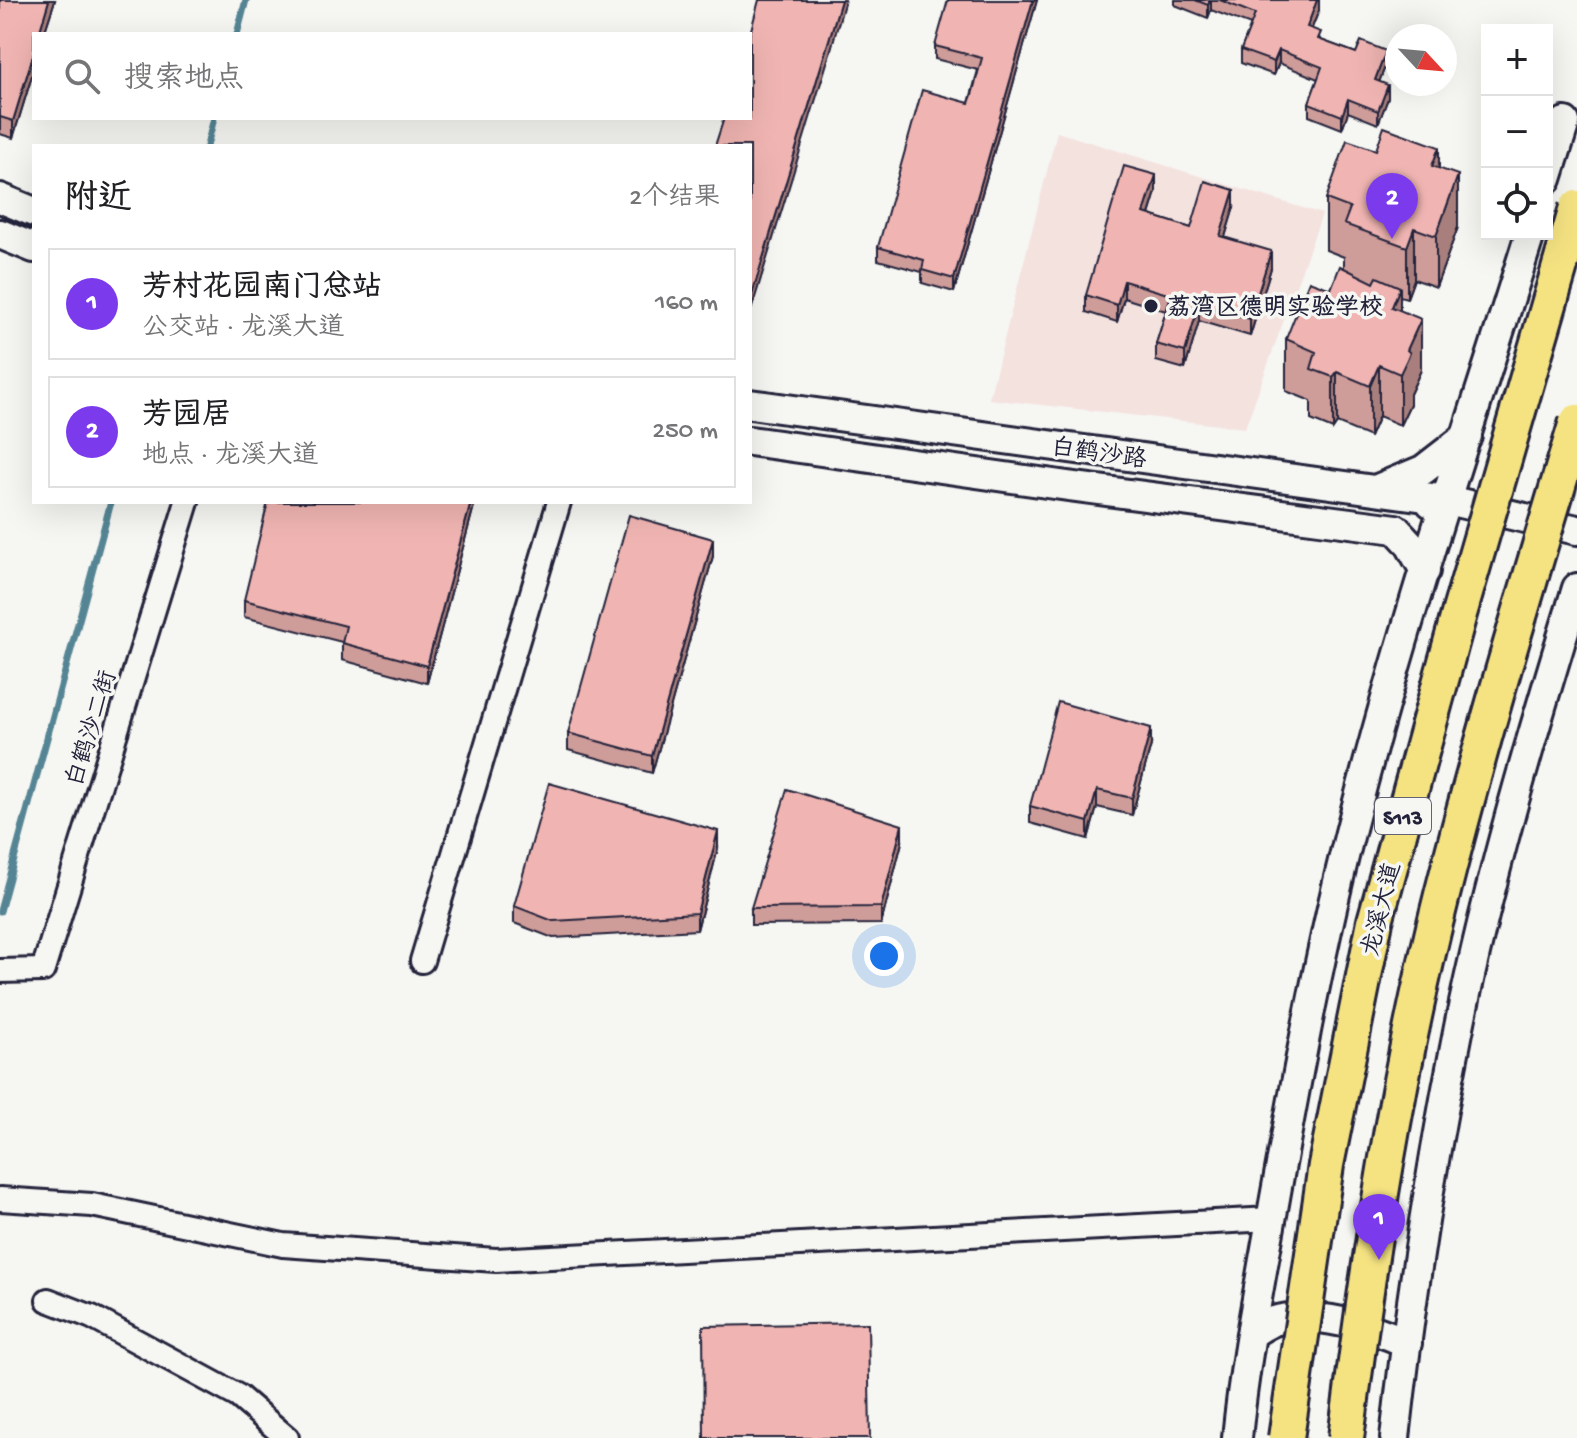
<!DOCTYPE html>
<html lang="zh">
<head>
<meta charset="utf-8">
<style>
  body { margin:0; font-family:"Gochi Hand","LXGW WenKai TC",sans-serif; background:#f2f2f2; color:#202124 }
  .controls { position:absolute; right:24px; top:24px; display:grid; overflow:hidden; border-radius:0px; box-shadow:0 8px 32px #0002 }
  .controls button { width:72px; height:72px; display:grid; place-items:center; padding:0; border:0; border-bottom:2px solid #e0e0e0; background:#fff; color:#202124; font:40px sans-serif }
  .compass { position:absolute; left:1385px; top:24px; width:72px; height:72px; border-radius:50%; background:#fff; box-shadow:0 8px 32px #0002; rotate:116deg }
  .you { position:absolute; left:884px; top:956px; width:28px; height:28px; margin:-20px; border:6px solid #fff; border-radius:50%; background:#1a73e8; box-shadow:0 0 0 12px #1a73e833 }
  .badge { display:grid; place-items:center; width:52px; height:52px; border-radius:50%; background:#7c3aed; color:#fff; font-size:26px; font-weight:700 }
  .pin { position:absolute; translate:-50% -66px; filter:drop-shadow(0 2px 4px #0008) }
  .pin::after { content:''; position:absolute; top:42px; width:28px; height:24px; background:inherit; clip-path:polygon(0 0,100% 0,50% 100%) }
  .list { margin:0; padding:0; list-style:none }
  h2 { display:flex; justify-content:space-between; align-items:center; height:104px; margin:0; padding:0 32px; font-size:34px }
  h2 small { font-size:26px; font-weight:400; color:#757577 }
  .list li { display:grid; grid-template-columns:52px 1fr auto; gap:24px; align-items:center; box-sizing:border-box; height:112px; margin:0 16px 16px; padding:0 16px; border:2px solid #e0e0e0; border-radius:0px }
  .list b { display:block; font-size:30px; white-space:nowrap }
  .list p { margin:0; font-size:26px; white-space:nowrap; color:#757577 }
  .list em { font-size:26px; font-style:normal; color:#757577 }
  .icon { flex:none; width:44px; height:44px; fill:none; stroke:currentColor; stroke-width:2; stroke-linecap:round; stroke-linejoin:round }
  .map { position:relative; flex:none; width:1577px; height:1438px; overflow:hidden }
  .search { position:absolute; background:#fff; box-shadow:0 8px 32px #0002; left:32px; top:32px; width:720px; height:88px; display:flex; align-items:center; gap:20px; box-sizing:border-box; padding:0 28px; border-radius:0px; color:#757577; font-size:30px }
  .panel { position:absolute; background:#fff; box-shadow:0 8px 32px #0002; left:32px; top:144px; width:720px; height:360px; border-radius:0px }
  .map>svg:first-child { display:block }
  .built { fill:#f4e2df }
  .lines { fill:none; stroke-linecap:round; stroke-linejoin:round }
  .stream { stroke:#548594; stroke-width:7 }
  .minor-casing { stroke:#22223b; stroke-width:28 }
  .tertiary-casing { stroke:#22223b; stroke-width:34 }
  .minor { stroke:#f6f6f2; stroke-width:22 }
  .tertiary { stroke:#f6f6f2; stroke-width:28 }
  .primary-bridge-casing { stroke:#22223b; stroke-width:40; stroke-linecap:butt }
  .primary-bridge { stroke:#f5e382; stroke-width:34 }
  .wall { fill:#ce9c99; stroke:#22223b; stroke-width:2 }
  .shaded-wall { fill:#a87f7d; stroke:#22223b; stroke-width:2 }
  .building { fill:#f0b5b2; stroke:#22223b; stroke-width:2 }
  .poi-dot { fill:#22223b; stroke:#f6f6f2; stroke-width:3 }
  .labels { text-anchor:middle; stroke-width:7; stroke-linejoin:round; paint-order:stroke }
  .shield { fill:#f6f6f2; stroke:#626272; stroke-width:2 }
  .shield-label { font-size:22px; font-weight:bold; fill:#22223b }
  .poi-label { font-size:24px; font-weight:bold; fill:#22223b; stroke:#f6f6f2; text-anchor:start }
  .street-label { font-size:24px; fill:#22223b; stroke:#f6f6f2 }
</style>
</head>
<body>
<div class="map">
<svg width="1577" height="1438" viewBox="0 0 1577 1438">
  <rect width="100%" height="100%" fill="#f6f6f2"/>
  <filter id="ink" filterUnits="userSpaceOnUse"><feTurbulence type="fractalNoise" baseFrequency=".0125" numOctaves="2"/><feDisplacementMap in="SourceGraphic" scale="16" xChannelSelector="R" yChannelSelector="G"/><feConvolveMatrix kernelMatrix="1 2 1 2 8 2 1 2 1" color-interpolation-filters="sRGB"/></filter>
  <g filter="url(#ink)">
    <path class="built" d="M1057,132L1322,214L1245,428L989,399Z"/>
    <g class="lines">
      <g class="stream">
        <path d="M237,34L246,0"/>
        <path d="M207,146L214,118"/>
        <path d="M0,911L111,502"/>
      </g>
      <g class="minor-casing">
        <g id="minor">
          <path d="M422,961L559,502"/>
          <path d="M0,971L43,970L187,502"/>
          <path d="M0,1199L92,1205L283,1245L496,1260L1271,1219"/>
          <path d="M48,1300L92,1317L238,1396L287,1438"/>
        </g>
      </g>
      <g class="tertiary-casing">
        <g id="tertiary">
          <path d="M1547,179L1565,122"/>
          <path d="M0,198L34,212"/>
          <path d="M0,234L34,248"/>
          <path d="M750,404L1447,500"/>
          <path d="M750,441L1068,486L1396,529L1409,543L1425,571"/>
          <path d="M1380,488L1423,470L1467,436"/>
          <path d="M1431,503L1447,500L1577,530"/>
          <path d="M1252,1333C1259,1329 1266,1324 1274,1321C1310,1309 1375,1328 1407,1343"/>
          <path d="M1237,1438C1245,1357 1261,1278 1275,1198C1298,1069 1322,940 1355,813C1405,618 1470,426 1530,234"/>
          <path d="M1395,1438C1410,1302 1431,1166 1458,1032C1488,882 1532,734 1577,588"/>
        </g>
      </g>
      <use href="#minor" class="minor"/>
      <use href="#tertiary" class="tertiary"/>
      <g class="primary-bridge-casing">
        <g id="primary-bridge">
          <path d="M1286,1438L1326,1165L1375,921L1459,614L1577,208"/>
          <path d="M1346,1438C1369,1256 1397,1073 1442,895C1482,736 1530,579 1577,422"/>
        </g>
      </g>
      <use href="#primary-bridge" class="primary-bridge"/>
    </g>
    <g class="wall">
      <path d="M0,0H55L44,34H34V69L13,138L0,134Z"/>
      <path d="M1037,0L954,292L922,283V272L878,260V247L969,103L978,70L935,59V46Z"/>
      <path d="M1175,0H1319V10L1312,28L1321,40L1386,64L1379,82L1388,98L1378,124L1348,112L1342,129L1309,116V103L1318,79L1279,63L1274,75L1241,63V50L1251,25L1211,10L1208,18L1175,5Z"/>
      <path d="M1376,150L1439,169L1458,227L1436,287L1414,279L1407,298L1400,296V310L1421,370L1410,394V404L1400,425L1379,416L1370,437L1337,423L1333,429L1311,420V401L1286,391V339L1331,289L1344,269V257L1326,250V199Z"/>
      <path d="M1156,192L1149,215L1191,228L1234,207L1225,237L1271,268L1250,336L1199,321L1185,369L1156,361V344L1166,311L1124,298L1117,322L1086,312V295Z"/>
      <path d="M475,502L427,683L342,660V642L244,617V600Z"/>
      <path d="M713,556L652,773L568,750V733Z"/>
      <path d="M1151,745L1132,815L1097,807L1088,839L1030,823V806Z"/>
      <path d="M902,842L881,924L751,925V908Z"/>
      <path d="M718,848L697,930L553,938L514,923V906Z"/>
    </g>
    <g class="shaded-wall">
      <path d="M49,0H55L44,34H39Z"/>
      <path d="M841,0H845L830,53L750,314V301Z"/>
      <path d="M1033,0H1037L954,292V279Z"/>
      <path d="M1210,0H1211V10L1208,18V5Z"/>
      <path d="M1317,0H1319V10L1307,40V27Z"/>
      <path d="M1279,50V63L1274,75V62Z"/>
      <path d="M1386,51V64L1375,93V80Z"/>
      <path d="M34,52V69L13,138V121Z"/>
      <path d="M1388,85V98L1378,124V111Z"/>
      <path d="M1348,99V112L1342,129V116Z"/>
      <path d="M1439,147V198L1432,166Z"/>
      <path d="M1156,175V192L1144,230V213Z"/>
      <path d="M1458,175V227L1436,287V236Z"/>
      <path d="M1234,190V207L1220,253V236Z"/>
      <path d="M1414,228V279L1407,298V247Z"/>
      <path d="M1271,251V268L1250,336V319Z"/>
      <path d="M1124,281V298L1117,322V305Z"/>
      <path d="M1400,287V338L1392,307Z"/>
      <path d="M1199,304V321L1185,369V352Z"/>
      <path d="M1421,319V370L1410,394V404L1400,425V374L1407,350Z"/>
      <path d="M1379,365V416L1370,437V386Z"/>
      <path d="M1337,372V423L1333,429V377Z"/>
      <path d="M471,502H475L427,683V666Z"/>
      <path d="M713,539V556L652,773V756Z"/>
      <path d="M1151,728V745L1132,815V798Z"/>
      <path d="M1097,790V807L1088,839V822Z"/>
      <path d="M902,825V842L881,924V907Z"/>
      <path d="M718,831V848L697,930V913Z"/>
    </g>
    <g class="building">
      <path d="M0,0H49L39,34H34V52L13,121L0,117Z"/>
      <path d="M759,0H841L750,301V146H715L724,118H750V34Z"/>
      <path d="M948,0H1033L954,279L922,270L924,260L878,247L922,90L969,103L972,95L982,58L935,46Z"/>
      <path d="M1195,0H1210L1208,5Z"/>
      <path d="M1220,0H1317L1307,27L1321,32L1318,39L1356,53L1361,41L1386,51L1375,80L1388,85L1378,111L1348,99L1342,116L1309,103L1322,67L1279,50L1274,62L1241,50L1255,14Z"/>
      <path d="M1384,127L1439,147L1432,166L1458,175L1436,236L1414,228L1407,247L1344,224L1350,208L1326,199L1347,140L1376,150Z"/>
      <path d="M1124,166L1156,175L1144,213L1191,228L1205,181L1234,190L1220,236L1271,251L1250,319L1199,304L1185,352L1156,344L1171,295L1124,281L1117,305L1086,295Z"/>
      <path d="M1340,266L1374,283L1377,277L1400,287L1392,307L1421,319L1407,350L1410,353L1400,374L1379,365L1370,386L1337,372L1333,377L1311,369L1316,352L1286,339L1309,281L1331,289Z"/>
      <path d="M268,502H471L427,666L342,643L346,626L244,600Z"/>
      <path d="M629,515L713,539L652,756L568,733Z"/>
      <path d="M1058,702L1151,728L1132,798L1097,790L1088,822L1030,806Z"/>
      <path d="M549,783L718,831L697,913L553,921L514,906Z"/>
      <path d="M787,789L902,825L881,907L751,908Z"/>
      <path d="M868,1323L870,1438H704L703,1326Z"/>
    </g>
  </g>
  <circle class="poi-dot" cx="1151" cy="306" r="8"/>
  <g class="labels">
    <rect class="shield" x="1375" y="798" width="56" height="36" rx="6"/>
    <g class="shield-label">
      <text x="1403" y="824">S113</text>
    </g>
    <g class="poi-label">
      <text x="1167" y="314">荔湾区德明实验学校</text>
    </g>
    <g class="street-label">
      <text transform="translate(1099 452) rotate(8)" y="8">白鹤沙路</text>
      <text transform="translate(90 728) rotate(-73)" y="8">白鹤沙二街</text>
      <text transform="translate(1380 909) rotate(-76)" y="8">龙溪大道</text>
    </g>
  </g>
</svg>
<div class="controls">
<button>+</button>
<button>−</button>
<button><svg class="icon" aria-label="locate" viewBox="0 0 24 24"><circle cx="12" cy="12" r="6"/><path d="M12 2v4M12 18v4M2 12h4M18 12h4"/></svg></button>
</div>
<svg class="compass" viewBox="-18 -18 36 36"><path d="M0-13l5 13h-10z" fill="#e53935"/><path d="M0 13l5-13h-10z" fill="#757577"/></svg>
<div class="you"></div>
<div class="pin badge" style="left:1379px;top:1260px">1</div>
<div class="pin badge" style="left:1392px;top:239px">2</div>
<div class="search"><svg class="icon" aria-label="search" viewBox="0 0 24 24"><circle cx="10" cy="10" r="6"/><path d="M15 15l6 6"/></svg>搜索地点</div>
<section class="panel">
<h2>附近<small>2个结果</small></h2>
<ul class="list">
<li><span class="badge">1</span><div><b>芳村花园南门总站</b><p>公交站 · 龙溪大道</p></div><em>160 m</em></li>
<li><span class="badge">2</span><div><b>芳园居</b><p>地点 · 龙溪大道</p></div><em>250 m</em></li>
</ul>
</section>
</div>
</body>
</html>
